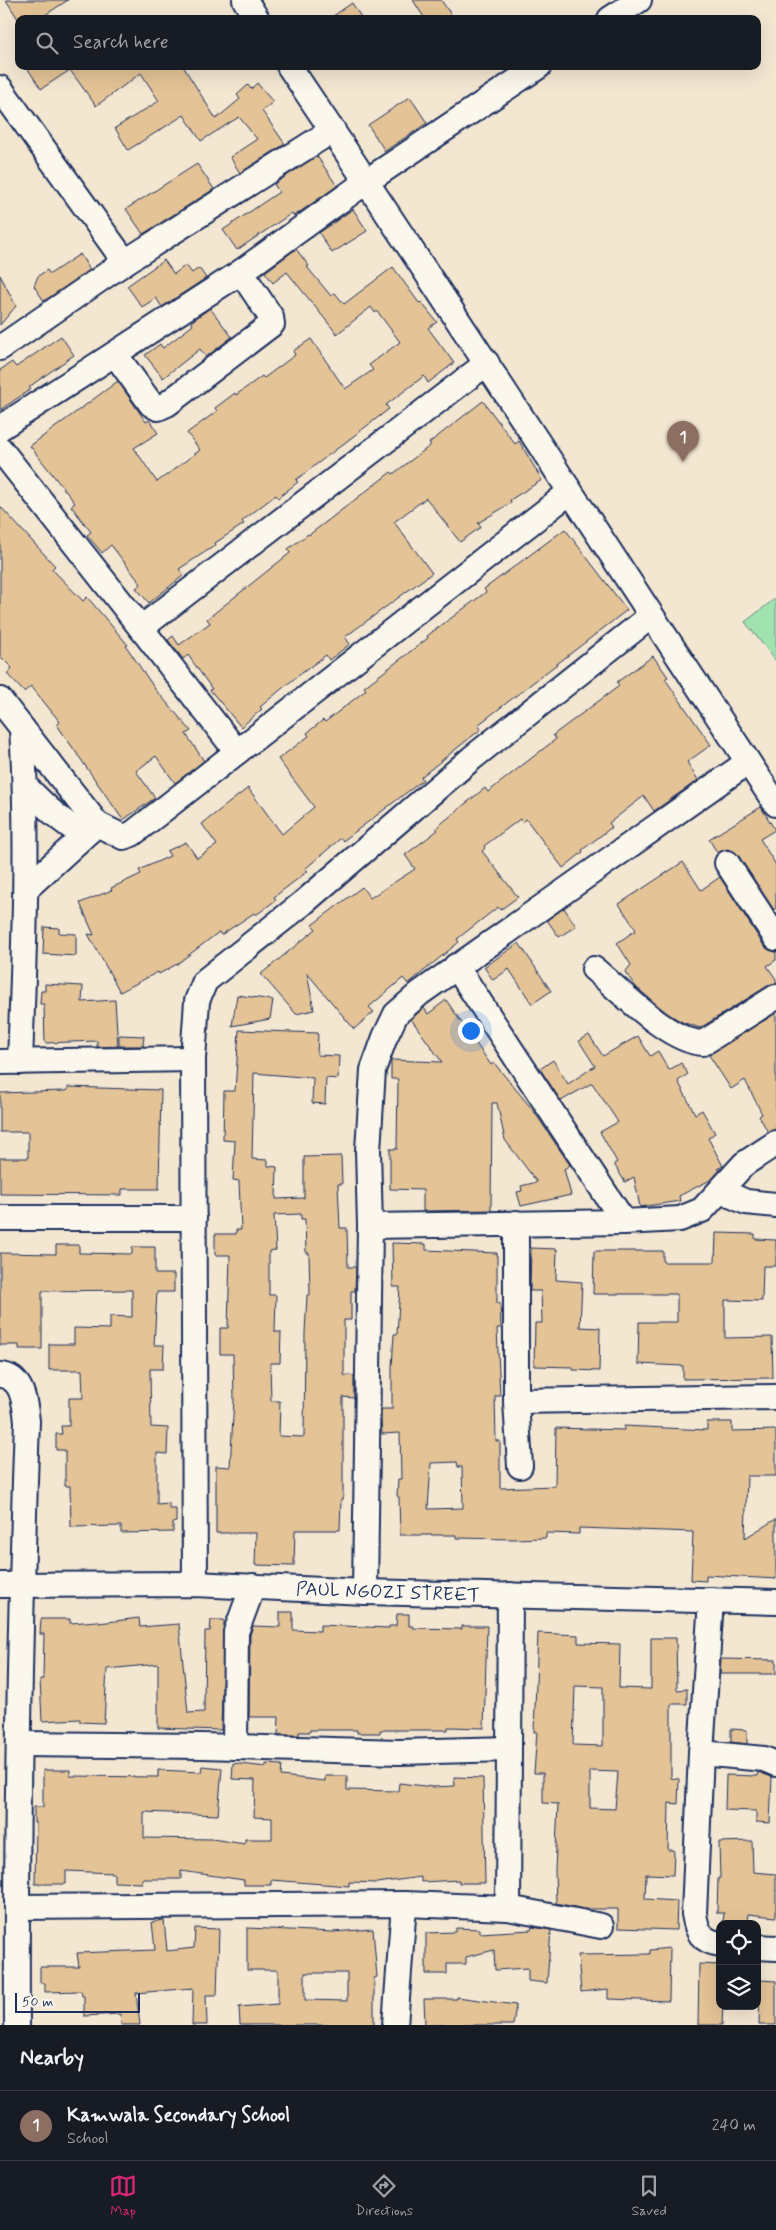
<!DOCTYPE html>
<html lang="en">
<head>
<meta charset="utf-8">
<style>
  body { margin:0; font-family:Mynerve,sans-serif; background:#20242c; color:#f1f3f6 }
  .controls { position:absolute; right:15px; bottom:15px; display:grid; overflow:hidden; border-radius:10px; box-shadow:0 5px 20px #0002 }
  .controls button { width:45px; height:45px; display:grid; place-items:center; padding:0; border:0; border-bottom:1px solid #363941; background:#171b24; color:#f1f3f6; font:25px sans-serif }
  .scale { position:absolute; left:15px; bottom:12px; width:125px; box-sizing:border-box; padding-left:5px; border:2px solid #1b2f5e; border-top:0; font-size:14px; line-height:18px; white-space:nowrap; color:#1b2f5e; -webkit-text-stroke:4px #fbf7ec; paint-order:stroke }
  .you { position:absolute; left:470px; top:1030px; width:18px; height:18px; margin:-12px; border:4px solid #fff; border-radius:50%; background:#1a73e8; box-shadow:0 0 0 8px #1a73e833 }
  .badge { display:grid; place-items:center; width:32px; height:32px; border-radius:50%; background:#db2777; color:#fff; font-size:16px; font-weight:700 }
  .pin { position:absolute; translate:-50% -41px; filter:drop-shadow(0 1px 2px #0008) }
  .pin::after { content:''; position:absolute; top:26px; width:18px; height:15px; background:inherit; clip-path:polygon(0 0,100% 0,50% 100%) }
  .list { margin:0; padding:0; list-style:none }
  h2 { display:flex; justify-content:space-between; align-items:center; height:65px; margin:0; padding:0 20px; font-size:21px }
  h2 small { font-size:16px; font-weight:400; color:#9ea1a6 }
  .list li { display:grid; grid-template-columns:32px 1fr auto; gap:15px; align-items:center; box-sizing:border-box; height:70px; padding:0 20px; border-top:1px solid #363941 }
  .list b { display:block; font-size:19px; white-space:nowrap }
  .list p { margin:0; font-size:16px; white-space:nowrap; color:#9ea1a6 }
  .list em { font-size:16px; font-style:normal; color:#9ea1a6 }
  .icon { flex:none; width:28px; height:28px; fill:none; stroke:currentColor; stroke-width:2; stroke-linecap:round; stroke-linejoin:round }
  .map { position:relative; flex:none; width:776px; height:2025px; overflow:hidden }
  .search { position:absolute; background:#171b24; box-shadow:0 5px 20px #0002; left:15px; right:15px; top:15px; height:55px; display:flex; align-items:center; gap:12px; box-sizing:border-box; padding:0 18px; border-radius:10px; color:#9ea1a6; font-size:19px }
  .sheet { height:135px; background:#171b24 }
  nav { display:flex; justify-content:space-around; align-items:center; box-sizing:border-box; height:70px; border-top:1px solid #363941; background:#171b24; font-size:14px; color:#9ea1a6 }
  nav a { display:grid; justify-items:center; gap:2px }
  nav .on { color:#db2777 }
  .map>svg:first-child { display:block }
  .green { fill:#a0e3ae; stroke:#5e8986 }
  .building { fill:#e4c396; stroke:#1b2f5e; fill-rule:evenodd }
  .lines { fill:none; stroke-linecap:round; stroke-linejoin:round }
  .minor-casing { stroke:#1b2f5e; stroke-width:28 }
  .minor { stroke:#fbf7ec; stroke-width:24 }
  .labels { text-anchor:middle; stroke-width:4; stroke-linejoin:round; paint-order:stroke }
  .street-label { font-size:19px; fill:#1b2f5e; stroke:#fbf7ec }
</style>
</head>
<body>
<div class="map">
<svg width="776" height="2025" viewBox="0 0 776 2025">
  <rect width="100%" height="100%" fill="#f4e7d2"/>
  <filter id="ink" filterUnits="userSpaceOnUse"><feTurbulence type="fractalNoise" baseFrequency=".02" numOctaves="2"/><feDisplacementMap in="SourceGraphic" scale="10" xChannelSelector="R" yChannelSelector="G"/><feConvolveMatrix kernelMatrix="1 2 1 2 8 2 1 2 1" color-interpolation-filters="sRGB"/></filter>
  <g filter="url(#ink)">
    <path class="green" d="M776,598V661L745,622Z"/>
    <g class="building">
      <path d="M6,0H68L39,19H18Z"/>
      <path d="M413,0H441L454,19H425Z"/>
      <path d="M352,3L362,19H329Z"/>
      <path d="M26,66H183L216,119L240,99L237,95L248,85L251,89L257,83L273,102L262,111L285,144L240,173L230,157L257,139L239,117L201,141L184,115L128,150L115,128L159,101L141,73L96,106L70,70L41,89Z"/>
      <path d="M410,97L427,123L385,151L368,125Z"/>
      <path d="M317,156L337,186L294,216L292,213L237,250L223,230L279,192L274,184Z"/>
      <path d="M197,164L214,189L143,234L126,209Z"/>
      <path d="M353,209L367,231L332,253L319,233Z"/>
      <path d="M296,249L309,266L307,267L331,296L335,293L344,304L393,267L419,303L421,302L437,322L428,328L454,363L428,383L424,376L386,405L389,409L296,480L298,482L278,498L276,495L242,521L244,524L215,543L216,545L179,569L184,575L149,603L136,588L141,584L111,545L102,553L87,535L91,532L71,506L75,503L30,446L118,381L146,422L149,420L158,433L134,448L157,482L200,450L187,433L217,411L215,408L235,393L236,395L262,376L264,378L295,355L293,351L311,339L345,389L373,370L369,365L400,342L377,311L375,313L371,307L337,334L287,272L273,283L265,272Z"/>
      <path d="M80,254L90,270L44,301L34,286L38,276L47,270L50,274Z"/>
      <path d="M164,260L174,274L186,265L192,273L199,268L206,278L162,307L156,298L142,307L127,286Z"/>
      <path d="M0,275L16,306L0,325Z"/>
      <path d="M210,308L232,337L206,357L200,349L163,378L145,355L160,344L163,348L193,325L191,322Z"/>
      <path d="M61,336L74,355L29,387L31,389L0,410V370L12,362L16,367Z"/>
      <path d="M483,401L515,444L519,441L542,480L510,500L511,503L478,523L481,527L460,542L426,498L394,522L432,573L345,637L350,644L329,660L326,655L290,682L260,707L262,709L241,727L210,690L212,689L188,655L183,659L168,640L173,636L179,645L210,623L207,619L290,553L288,549L308,534L309,535L391,472L393,474L431,445L429,443Z"/>
      <path d="M0,506L55,566L52,569L83,601L87,597L128,645L126,646L155,689L191,731L186,734L204,761L175,783L156,756L136,771L155,798L123,820L57,725L60,722L31,686L24,692L7,674L12,668L0,656Z"/>
      <path d="M565,529L627,610L478,725L481,729L421,777L423,780L343,841L341,838L305,869L308,871L274,897L276,900L256,915L254,913L221,935L219,932L177,964L159,974L158,972L120,992L88,934L94,935L80,903L112,890L111,888L141,874L139,870L170,856L167,851L186,842L197,858L217,845L202,824L248,788L282,834L314,807L278,759L309,736L307,733L323,720L325,722L366,690L364,687L428,638L427,636L486,592L484,589Z"/>
      <path d="M653,656L668,677L665,679L711,745L687,762L698,780L654,811L644,796L609,823L612,827L582,850L583,852L563,868L526,819L522,822L520,819L484,846L485,848L482,851L518,897L500,910L498,907L457,939L459,942L408,984L403,978L369,1007L374,1012L354,1029L307,973L314,1010L296,1014L261,974L316,929L312,925L362,887L370,898L415,869L405,855L438,830L436,828L465,804L485,788L488,792L556,739L553,735L619,686L617,682Z"/>
      <path d="M761,807L775,830L760,839L776,865V908L774,910L738,855L733,851L727,849L718,854L709,839Z"/>
      <path d="M683,862L701,890L720,877L764,946L769,950L776,952V960L767,966L776,979V983L769,985L700,1028L682,1022L668,1014L636,987L625,972L631,965L617,943L636,930L619,904Z"/>
      <path d="M564,908L576,926L559,937L547,920Z"/>
      <path d="M44,927L59,928V933L76,934V956L43,954Z"/>
      <path d="M519,943L551,991L532,1004L509,969L493,980L484,967Z"/>
      <path d="M45,984L83,986L82,1002L115,1000L118,1046L97,1047V1041L45,1043L44,1004H40L41,991H45Z"/>
      <path d="M237,995L273,1000L270,1019L232,1026Z"/>
      <path d="M446,1000L491,1065L494,1063L533,1110L570,1165L564,1169L571,1195L521,1206L517,1192L522,1191L521,1186L537,1182L505,1140L497,1103H492L491,1210L423,1211V1190L390,1189V1149H397L398,1079H391V1060L442,1062L411,1019L424,1008L428,1014Z"/>
      <path d="M776,1013V1129L768,1132L759,1116L762,1114L745,1080L731,1089L709,1055Z"/>
      <path d="M239,1030L318,1033L317,1055L339,1056L338,1079L326,1078L325,1104L312,1103L313,1078L254,1073L252,1159L268,1160V1166L277,1167L276,1199L304,1198V1157L341,1156L342,1184H338L340,1228H347L348,1267H356L355,1291H351V1320H344V1375L354,1376V1398L343,1397V1499H341L340,1530H295L294,1566L255,1565L256,1533H216V1466L230,1467L234,1400L233,1354H220V1328H228L230,1255H215V1234H236V1230H241L239,1181L233,1180L235,1141L223,1140L224,1091H235ZM301,1214V1219H305L306,1253H309L310,1295H307L305,1333L304,1437L279,1436L280,1401H271L270,1363H280L281,1332H275L276,1295H269V1251L276,1250L274,1215Z"/>
      <path d="M119,1035L144,1036L143,1046H119Z"/>
      <path d="M589,1035L603,1056L638,1036L650,1056L658,1051L669,1070L681,1063L688,1074L678,1081L695,1114L702,1110L715,1133L708,1138L723,1166L717,1169H721L712,1179L679,1196L680,1201L640,1207L634,1177L625,1182L614,1164L617,1162L600,1132L618,1122L592,1083L561,1101L540,1069L553,1060L568,1084L595,1066L579,1041Z"/>
      <path d="M68,1087L161,1090L159,1189H122V1195L0,1194V1158H28V1132H0V1093L64,1091L68,1090Z"/>
      <path d="M716,1233L755,1234V1239L776,1240V1266H763L762,1301L725,1300V1338L772,1337L773,1378L683,1379V1366L638,1364L639,1322H677V1294H593L594,1251H663V1262H715Z"/>
      <path d="M392,1243L426,1244V1250L497,1253V1303H500L501,1328H497L500,1396H495L496,1441H500V1488L555,1486L556,1428L624,1430V1426L707,1430V1422H732V1431L776,1430V1476H747L745,1538L776,1519V1579L706,1575V1581L691,1580L693,1532L579,1528V1534L546,1533V1538L513,1539L456,1538V1535H400L399,1497L397,1496L398,1479H401L400,1433L382,1434L381,1421V1409H392V1367L394,1334H397L400,1287H393ZM457,1462L458,1467H462L463,1508L428,1509L431,1463Z"/>
      <path d="M56,1245H79V1253L132,1254V1247H155V1274H174V1292H157L154,1345H164L163,1369H150L151,1427L168,1428L167,1454L157,1453V1504L169,1503V1509H176V1522L173,1523V1532L121,1533V1526L71,1527L70,1486H65V1450H56V1434H62L61,1426H69V1398H83L82,1370H49V1344H74V1328L110,1329V1316L132,1317V1290L42,1291V1349H19V1345H0V1253L56,1254Z"/>
      <path d="M531,1248L557,1249L556,1280L582,1282L580,1327L600,1328L599,1371L573,1370V1367L534,1366L535,1323H542L541,1291H530Z"/>
      <path d="M280,1612H293V1630L320,1631V1625L389,1628V1626H396L397,1614H409V1626H413V1628L462,1629V1626H487L484,1728L448,1727V1730H380V1733H357V1730H310V1732H299V1735H278L279,1717H249L250,1635L253,1626L280,1627Z"/>
      <path d="M139,1618L140,1627L179,1624L188,1713L204,1712L205,1631H210L211,1620H224L221,1730L158,1728V1664L107,1669L104,1723L80,1722V1719L42,1721L40,1679H43L44,1634H40L41,1619H70V1623L98,1621L99,1623Z"/>
      <path d="M538,1633L578,1635V1643L620,1644L619,1688L651,1689V1638H676L677,1690L687,1689V1704H671V1778L679,1779L678,1804L669,1803L668,1850H674L673,1875L646,1874L645,1899L677,1901L676,1930L618,1928V1909H584L556,1903L555,1870L558,1804L543,1803V1773H534L537,1732H534ZM575,1686L603,1687V1746L573,1745ZM590,1771L618,1772L615,1809L590,1808Z"/>
      <path d="M721,1659L776,1660V1674H720Z"/>
      <path d="M731,1729L747,1730V1744L731,1742Z"/>
      <path d="M233,1763L266,1767V1764L282,1765L281,1776L325,1781V1776H347V1790L398,1791L399,1783L433,1787L455,1786L454,1777L483,1778L485,1883H459V1880L421,1882V1877L377,1883L349,1882V1886L271,1880V1885H244V1880L181,1871V1879H142V1883L114,1882V1873L66,1871V1884H35L36,1823H34V1807H43V1770H70V1776L158,1777V1770L201,1772L202,1766L222,1768L218,1815L144,1812V1838L212,1839L245,1844V1839H272V1818L254,1817L255,1780L232,1779Z"/>
      <path d="M758,1772L772,1777L770,1823L756,1822V1811L725,1810L726,1775L757,1776Z"/>
      <path d="M752,1841L753,1872L776,1874V1917L748,1914L747,1923L723,1922L724,1913H717L718,1878H720L719,1842Z"/>
      <path d="M164,1920L167,1951L194,1948L195,1928L219,1929L217,1995H206L207,2025H192L193,1988L136,1993L140,2025H121L120,2014L84,2016V1996H82L81,1991L45,1992V1983H40V1967H79L77,1953L155,1950L152,1922Z"/>
      <path d="M532,1927L551,1930L547,1983L528,1981V1968L495,1970L494,1950L466,1957V1964H447V1974H426V1933L456,1932V1928L480,1929V1933L531,1930Z"/>
      <path d="M247,1928L333,1932L373,1929L377,1977L374,1978V2025H240L239,2007L278,2004V1970H247ZM305,1973H347V2001L305,2000Z"/>
      <path d="M670,1948L669,2001L608,1999V1989L581,1992L578,1955L650,1954V1950Z"/>
      <path d="M699,1964L720,1965V2006H723L722,2025H698Z"/>
      <path d="M760,1980L776,1981V2025H759Z"/>
      <path d="M457,1997L516,2005L513,2025H425L424,1999H457Z"/>
    </g>
    <g class="lines">
      <g class="minor-casing">
        <g id="minor">
          <path d="M245,0L257,19"/>
          <path d="M610,19L639,0"/>
          <path d="M289,66C454,311 613,559 776,804"/>
          <path d="M0,88L125,262"/>
          <path d="M0,348L125,262L333,130"/>
          <path d="M115,354L151,404L158,408L167,404L272,324L271,317L241,272"/>
          <path d="M0,428L241,272L367,181L539,66"/>
          <path d="M0,449L141,628L487,363"/>
          <path d="M141,628L237,752"/>
          <path d="M0,700L97,824L123,837L132,834L570,492"/>
          <path d="M26,787C44,805 61,822 84,835"/>
          <path d="M727,863L776,938"/>
          <path d="M27,888L97,824"/>
          <path d="M456,966L624,1222"/>
          <path d="M594,969C621,991 669,1042 703,1043L776,997"/>
          <path d="M0,1062L193,1059"/>
          <path d="M20,1062C24,951 29,840 22,728"/>
          <path d="M721,1191L746,1202L776,1205"/>
          <path d="M0,1218H194"/>
          <path d="M516,1223V1401L520,1466"/>
          <path d="M370,1226L624,1222L680,1219L702,1210L744,1164L776,1143"/>
          <path d="M0,1375C23,1376 25,1404 27,1421C20,1622 16,1824 17,2025"/>
          <path d="M516,1401L776,1397"/>
          <path d="M195,1584L193,1059L197,1001L205,981L303,903L472,758L651,616"/>
          <path d="M0,1585L195,1584L365,1592L776,1602"/>
          <path d="M365,1592L370,1226L368,1150L373,1070L385,1037L396,1014L420,993L748,762"/>
          <path d="M711,1600L701,1753L694,1914C697,1932 701,1941 720,1944"/>
          <path d="M20,1744L202,1746L399,1752L509,1749"/>
          <path d="M235,1747L236,1632L253,1586"/>
          <path d="M701,1753L764,1759L776,1764"/>
          <path d="M17,1907L404,1904L508,1908L601,1926"/>
          <path d="M508,1908L510,1595"/>
          <path d="M757,1947L776,1948"/>
          <path d="M395,2025L404,1904"/>
        </g>
      </g>
      <use href="#minor" class="minor"/>
    </g>
  </g>
  <g class="labels">
    <g class="street-label">
      <text transform="translate(388 1591) rotate(2)" y="7">PAUL NGOZI STREET</text>
    </g>
  </g>
</svg>
<div class="controls">
<button><svg class="icon" aria-label="locate" viewBox="0 0 24 24"><circle cx="12" cy="12" r="6"/><path d="M12 2v4M12 18v4M2 12h4M18 12h4"/></svg></button>
<button><svg class="icon" aria-label="layers" viewBox="0 0 24 24"><path d="M12 4l9 5-9 5-9-5zM3 14l9 5 9-5"/></svg></button>
</div>
<div class="scale">50 m</div>
<div class="you"></div>
<div class="pin badge" style="left:683px;top:462px;background:#8d6e63">1</div>
<div class="search"><svg class="icon" aria-label="search" viewBox="0 0 24 24"><circle cx="10" cy="10" r="6"/><path d="M15 15l6 6"/></svg>Search here</div>
</div>
<section class="sheet">
<h2>Nearby<small></small></h2>
<ul class="list">
<li><span class="badge" style="background:#8d6e63">1</span><div><b>Kamwala Secondary School</b><p>School</p></div><em>240 m</em></li>
</ul>
</section>
<nav>
<a class="on"><svg class="icon" aria-label="map" viewBox="0 0 24 24"><path d="M3 6l6-2 6 2 6-2v14l-6 2-6-2-6 2zM9 4v14M15 6v14"/></svg>Map</a>
<a><svg class="icon" aria-label="directions" viewBox="0 0 24 24"><path d="M12 3l9 9-9 9-9-9zM9 14v-3h6M13 9l2 2-2 2"/></svg>Directions</a>
<a><svg class="icon" aria-label="saved" viewBox="0 0 24 24"><path d="M7 4h10v16l-5-4-5 4z"/></svg>Saved</a>
</nav>
</body>
</html>
